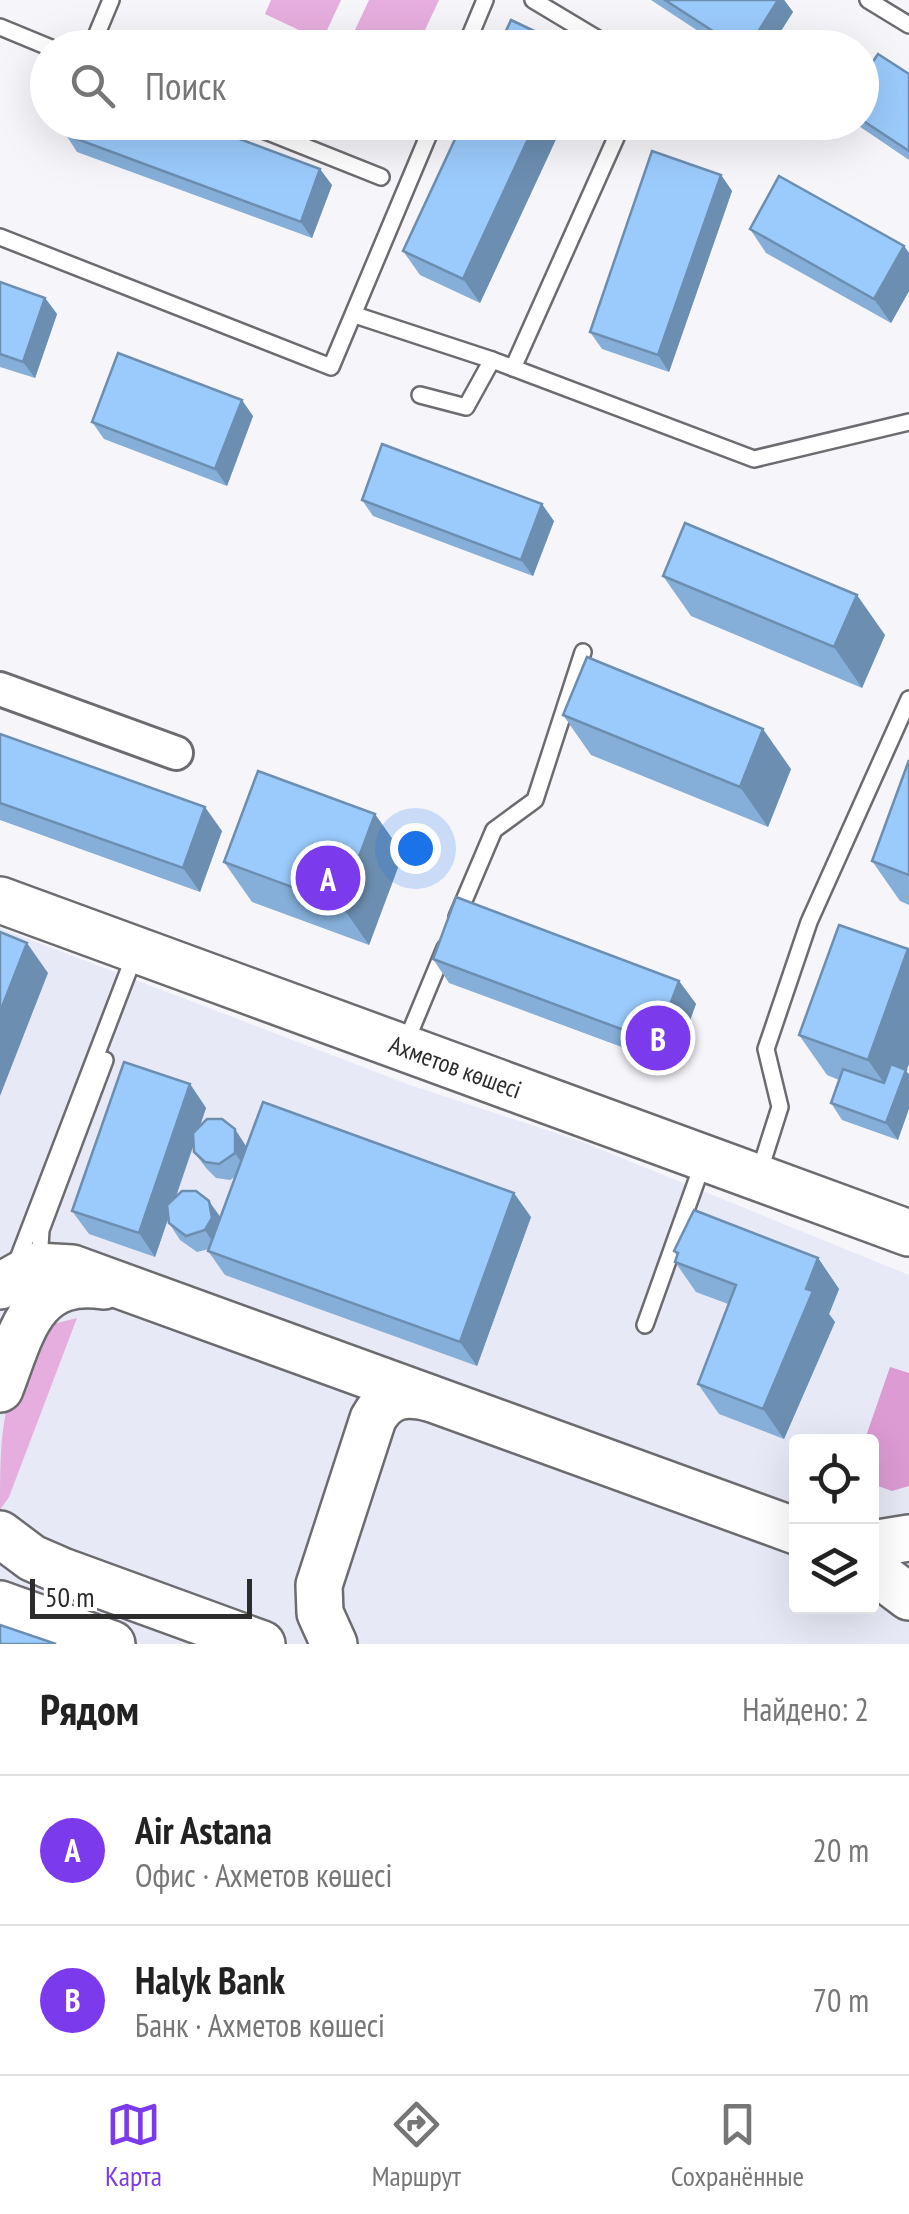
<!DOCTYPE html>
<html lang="ru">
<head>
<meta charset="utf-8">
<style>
  body { margin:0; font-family:"PT Sans Narrow",sans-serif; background:#f6f6f6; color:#222 }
  .controls { position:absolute; right:30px; bottom:30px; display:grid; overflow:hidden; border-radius:10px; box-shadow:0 10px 40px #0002 }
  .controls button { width:90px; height:90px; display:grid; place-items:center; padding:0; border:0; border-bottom:2px solid #e0e0e0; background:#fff; color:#222; font:50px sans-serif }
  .scale { position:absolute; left:30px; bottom:25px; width:222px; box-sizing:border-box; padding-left:10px; border:5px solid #2c2c2e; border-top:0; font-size:28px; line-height:35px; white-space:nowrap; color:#2c2c2e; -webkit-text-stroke:8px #fff; paint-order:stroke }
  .you { position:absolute; left:415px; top:848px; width:35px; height:35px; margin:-25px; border:8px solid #fff; border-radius:50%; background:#1a73e8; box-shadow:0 0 0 15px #1a73e833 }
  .badge { display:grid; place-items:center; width:65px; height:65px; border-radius:50%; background:#7c3aed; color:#fff; font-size:32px; font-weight:700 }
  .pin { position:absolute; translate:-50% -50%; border:5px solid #fff; box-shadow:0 2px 10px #0006 }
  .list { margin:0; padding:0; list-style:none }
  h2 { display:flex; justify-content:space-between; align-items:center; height:130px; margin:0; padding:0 40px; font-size:42px }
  h2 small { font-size:32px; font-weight:400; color:#767676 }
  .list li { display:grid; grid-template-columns:65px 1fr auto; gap:30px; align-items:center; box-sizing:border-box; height:150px; padding:0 40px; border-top:2px solid #e0e0e0 }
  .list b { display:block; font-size:38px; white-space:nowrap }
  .list p { margin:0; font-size:32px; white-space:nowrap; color:#767676 }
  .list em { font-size:32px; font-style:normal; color:#767676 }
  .icon { flex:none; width:55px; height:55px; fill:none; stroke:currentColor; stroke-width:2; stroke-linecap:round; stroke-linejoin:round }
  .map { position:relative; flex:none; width:909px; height:1644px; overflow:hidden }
  .search { position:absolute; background:#fff; box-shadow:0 10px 40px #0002; left:30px; right:30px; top:30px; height:110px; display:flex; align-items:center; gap:25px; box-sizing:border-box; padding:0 35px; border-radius:55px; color:#767676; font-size:38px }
  .sheet { height:430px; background:#fff }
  nav { display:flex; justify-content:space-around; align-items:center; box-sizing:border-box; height:140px; border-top:2px solid #e0e0e0; background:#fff; font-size:28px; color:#767676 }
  nav a { display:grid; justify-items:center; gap:5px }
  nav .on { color:#7c3aed }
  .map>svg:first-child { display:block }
  .built { fill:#e7eaf6; fill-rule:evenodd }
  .green { fill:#e6aede }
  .forest { fill:#dc9bd3 }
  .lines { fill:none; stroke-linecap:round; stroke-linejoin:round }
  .lane-casing { stroke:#6c6c70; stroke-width:20 }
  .street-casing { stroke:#6c6c70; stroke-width:38 }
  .secondary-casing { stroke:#6c6c70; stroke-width:50 }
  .lane { stroke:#fff; stroke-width:15 }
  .street { stroke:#fff; stroke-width:32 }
  .secondary { stroke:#fff; stroke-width:45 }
  .wall { fill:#85afd9; fill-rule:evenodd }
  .shaded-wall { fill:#6c8eb0 }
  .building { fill:#9bcbfc; stroke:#6c8eb0; stroke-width:2.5 }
  .labels { text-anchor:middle; stroke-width:8; stroke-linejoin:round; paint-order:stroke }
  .street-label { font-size:25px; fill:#2c2c2e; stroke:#fff }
</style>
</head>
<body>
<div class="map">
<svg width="909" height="1644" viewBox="0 0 909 1644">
  <rect width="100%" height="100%" fill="#f5f5fa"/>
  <path class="built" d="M0,928L410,1085L580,1141L909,1275V1644H0ZM796,1442H872V1606H796Z"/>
  <g class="green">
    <path d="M271,0H341L322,41L265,14Z"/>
    <path d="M369,0H439L417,47H347Z"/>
    <path d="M77,1318L9,1497L0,1510C0,1435 0,1390 45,1326Z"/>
  </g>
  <path class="forest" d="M890,1367L909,1373V1486L892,1491L872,1484V1442H864Z"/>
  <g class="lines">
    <g class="lane-casing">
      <g id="lane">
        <path d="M533,0L613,48"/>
        <path d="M868,0L909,25"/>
        <path d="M0,27L51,48"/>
        <path d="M91,48L111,0"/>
        <path d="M465,48L485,0"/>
        <path d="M243,122L381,177"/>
        <path d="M0,237L331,367L434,122"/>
        <path d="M355,315L492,360L754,459L909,422"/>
        <path d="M513,368L623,122"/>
        <path d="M420,395L466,407L492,360"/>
        <path d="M457,917L494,830L535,800L583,652"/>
        <path d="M406,1042L445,948"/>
        <path d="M759,1173L780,1107L766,1049L809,922L909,699"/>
        <path d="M46,1258L40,1246L41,1230L105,1060"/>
        <path d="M16,1264L135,954"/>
        <path d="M645,1325L704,1160"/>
      </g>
    </g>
    <g class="street-casing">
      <path id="street" d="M0,689L176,753"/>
    </g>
    <g class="secondary-casing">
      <g id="secondary">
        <path id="s1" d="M0,900L909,1233"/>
        <path d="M0,1286L36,1266L72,1268L796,1531"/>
        <path d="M0,1389C21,1335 31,1275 104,1286"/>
        <path d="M0,1534L32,1558L62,1571L262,1644"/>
        <path d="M872,1544L909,1538"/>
        <path d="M872,1569L909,1597"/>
        <path d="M0,1604L112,1644"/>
        <path d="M334,1644L320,1613L319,1585L373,1419C386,1395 404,1392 429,1398"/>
      </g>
    </g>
    <use href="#lane" class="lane"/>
    <use href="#street" class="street"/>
    <use href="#secondary" class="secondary"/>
  </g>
  <g class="wall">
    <path d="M651,0H784L793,12L770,48H724Z"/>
    <path d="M909,74V160L853,122H862V78Z"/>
    <path d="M463,122H564L480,303L420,275L403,251Z"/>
    <path d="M66,135L332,185L312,238L77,152Z"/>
    <path d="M721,175L732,191L669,372L602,349L590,332Z"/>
    <path d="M750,229L904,246L909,253V291L891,323L766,253Z"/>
    <path d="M0,282L45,298L57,314L35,378L0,367Z"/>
    <path d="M253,416L227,486L104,439L92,422Z"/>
    <path d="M362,500L554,521L533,576L373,516Z"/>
    <path d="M663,576L885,635L862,688L691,616Z"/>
    <path d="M563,715L791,769L768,827L591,755Z"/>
    <path d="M0,734L222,831L200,892L0,820Z"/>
    <path d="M909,760V905L900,901L872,861Z"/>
    <path d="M403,854L369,945L252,902L224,862Z"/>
    <path d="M909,951V1064L906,1071L898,1140L842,1120L831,1103L839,1080L827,1075L799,1035Z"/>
    <path d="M433,959L679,981L696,1004L673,1066L449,983Z"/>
    <path d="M190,1084L206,1108L200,1126L246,1146L531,1217L477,1366L225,1275L208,1251L209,1249L197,1252L180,1240L169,1223L168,1219L155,1257L89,1234L72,1211ZM194,1144V1152L206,1168L216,1178L230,1180L235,1177L221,1217L176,1197Z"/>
    <path d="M674,1251L818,1258L839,1289L829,1314L835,1322L784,1439L719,1414L698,1384L728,1304L696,1292L675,1262L677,1256Z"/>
  </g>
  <g class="shaded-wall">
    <path d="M778,0H784L793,12L770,48H748Z"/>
    <path d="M536,122H564L480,303L463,279Z"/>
    <path d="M320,169L332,185L312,238L301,222Z"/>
    <path d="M721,175L732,191L669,372L658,355Z"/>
    <path d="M904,246L909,253V291L891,323L874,299Z"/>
    <path d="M45,298L57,314L35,378L23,362Z"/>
    <path d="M242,400L253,416L227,486L215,469Z"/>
    <path d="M542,504L554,521L533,576L521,560Z"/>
    <path d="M857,595L885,635L862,688L834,647Z"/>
    <path d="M763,729L791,769L768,827L740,787Z"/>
    <path d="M205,807L222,831L200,892L183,868Z"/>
    <path d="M375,814L403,854L369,945L341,905Z"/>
    <path d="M27,943L48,973L0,1096V1012Z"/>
    <path d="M908,949L909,951V1064L906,1071L909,1074V1109L898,1140L886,1123L895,1099L868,1060Z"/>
    <path d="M679,981L696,1004L673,1066L656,1042Z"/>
    <path d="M190,1084L206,1108L155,1257L139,1233Z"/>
    <path d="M235,1129L246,1146V1169L235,1153Z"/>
    <path d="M514,1193L531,1217L477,1366L460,1342Z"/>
    <path d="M209,1201L221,1218L216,1247L205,1230Z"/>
    <path d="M818,1258L839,1289L829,1314L835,1322L784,1439L763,1409Z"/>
  </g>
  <g class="building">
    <path d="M665,0H778L748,48H739Z"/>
    <path d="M511,20L570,48H498Z"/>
    <path d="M878,54L909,74V151L862,120V78Z"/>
    <path d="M70,122H194L320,169L301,222L66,135Z"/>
    <path d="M463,122H536L463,279L403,251Z"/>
    <path d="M652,151L721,175L658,355L590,332Z"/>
    <path d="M779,176L904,246L874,299L750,229Z"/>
    <path d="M0,282L45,298L23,362L0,354Z"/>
    <path d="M118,353L242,400L215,469L92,422Z"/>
    <path d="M382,444L542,504L521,560L362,500Z"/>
    <path d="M685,523L857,595L834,647L663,576Z"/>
    <path d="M587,657L763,729L740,787L563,715Z"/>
    <path d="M0,734L205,807L183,868L0,803Z"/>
    <path d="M909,760V875L872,861Z"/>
    <path d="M258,771L375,814L341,905L224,862Z"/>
    <path d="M456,897L679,981L656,1042L433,959Z"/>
    <path d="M839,925L908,949L868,1060L799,1035Z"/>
    <path d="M0,932L27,943L0,1012Z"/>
    <path d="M124,1062L190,1084L139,1233L72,1211Z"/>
    <path d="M891,1064L906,1070L886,1123L831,1103L843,1069L884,1083Z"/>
    <path d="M263,1102L514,1193L460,1342L208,1251Z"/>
    <path d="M207,1119H222L235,1129V1153L219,1164L205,1162L194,1152L193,1133Z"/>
    <path d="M182,1191H196L209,1201L212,1218L205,1230L186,1236L169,1223L167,1205Z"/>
    <path d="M694,1210L818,1258L806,1289L813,1291L763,1409L698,1384L736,1285L675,1262L678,1253L674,1251Z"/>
    <path d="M0,1625L56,1644H0Z"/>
  </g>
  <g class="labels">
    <g class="street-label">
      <text dy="9" stroke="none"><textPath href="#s1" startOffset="485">Ахметов көшесі</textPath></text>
    </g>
  </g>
</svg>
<div class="controls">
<button><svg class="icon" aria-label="locate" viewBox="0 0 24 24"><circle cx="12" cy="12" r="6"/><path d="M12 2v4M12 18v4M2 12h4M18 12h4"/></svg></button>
<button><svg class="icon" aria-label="layers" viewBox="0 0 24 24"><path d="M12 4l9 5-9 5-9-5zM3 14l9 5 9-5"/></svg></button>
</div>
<div class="scale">50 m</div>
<div class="you"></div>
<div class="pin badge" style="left:328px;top:878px">A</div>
<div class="pin badge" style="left:658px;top:1038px">B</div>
<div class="search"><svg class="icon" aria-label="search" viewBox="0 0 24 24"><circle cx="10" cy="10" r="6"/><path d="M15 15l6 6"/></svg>Поиск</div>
</div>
<section class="sheet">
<h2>Рядом<small>Найдено: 2</small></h2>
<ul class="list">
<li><span class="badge">A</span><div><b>Air Astana</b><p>Офис · Ахметов көшесі</p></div><em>20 m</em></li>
<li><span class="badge">B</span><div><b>Halyk Bank</b><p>Банк · Ахметов көшесі</p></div><em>70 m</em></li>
</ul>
</section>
<nav>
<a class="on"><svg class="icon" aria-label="map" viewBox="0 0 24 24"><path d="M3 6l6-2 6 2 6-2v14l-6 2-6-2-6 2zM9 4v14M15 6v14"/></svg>Карта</a>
<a><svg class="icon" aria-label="directions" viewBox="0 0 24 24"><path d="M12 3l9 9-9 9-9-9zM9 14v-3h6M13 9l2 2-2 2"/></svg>Маршрут</a>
<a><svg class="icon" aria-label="saved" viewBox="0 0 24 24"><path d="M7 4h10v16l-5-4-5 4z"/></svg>Сохранённые</a>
</nav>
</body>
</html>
